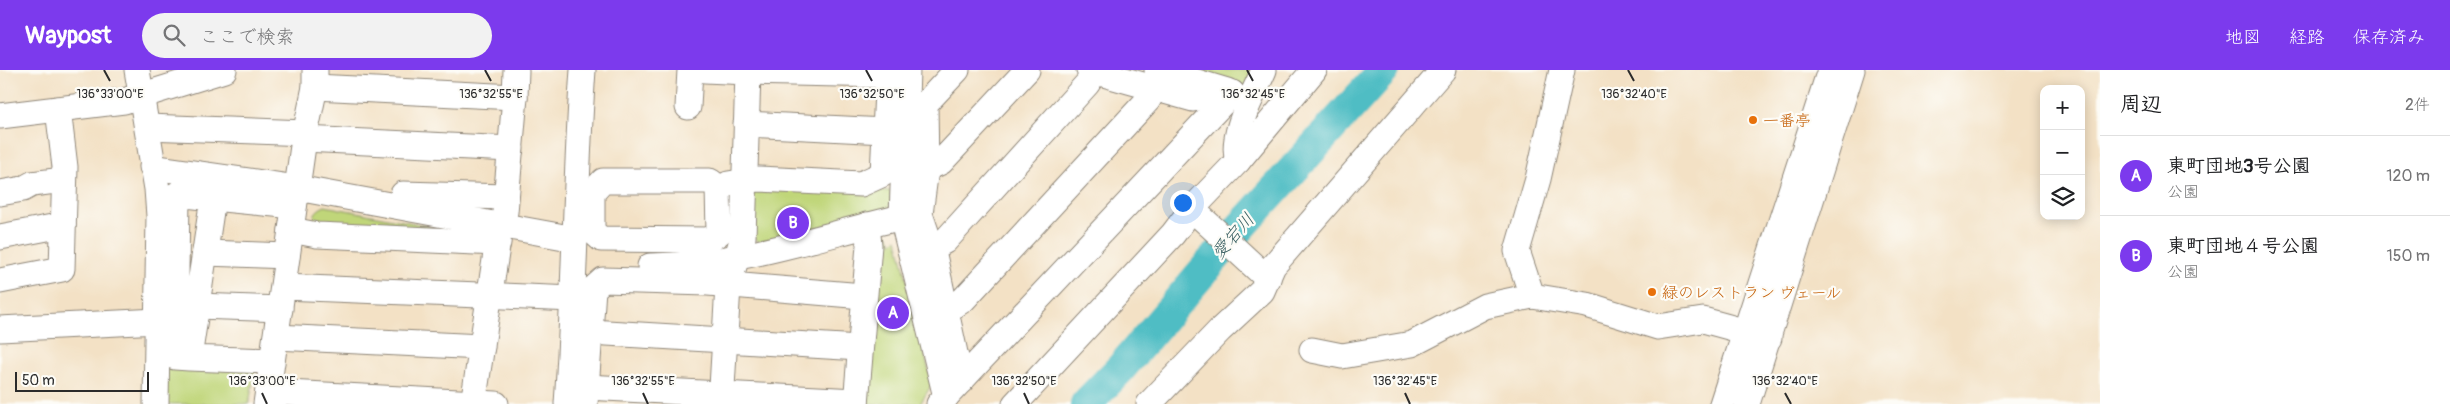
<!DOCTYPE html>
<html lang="ja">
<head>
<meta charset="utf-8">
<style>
  body { margin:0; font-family:Pangolin,"Klee One",sans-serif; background:#f2f2f2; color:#202124 }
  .controls { position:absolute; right:15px; top:15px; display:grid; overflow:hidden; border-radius:10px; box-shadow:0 2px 12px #0003 }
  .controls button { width:45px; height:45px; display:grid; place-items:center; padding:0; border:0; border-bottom:1px solid #e0e0e0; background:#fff; color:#202124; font:25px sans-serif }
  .scale { position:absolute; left:15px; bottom:12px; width:134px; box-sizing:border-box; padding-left:5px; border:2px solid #2b2b2b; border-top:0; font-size:14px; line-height:18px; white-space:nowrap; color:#2b2b2b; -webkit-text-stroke:4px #fdfcf7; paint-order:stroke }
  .you { position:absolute; left:1182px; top:132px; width:18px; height:18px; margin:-12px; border:4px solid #fff; border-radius:50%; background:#1a73e8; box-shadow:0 0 0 8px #1a73e833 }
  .badge { display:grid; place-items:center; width:32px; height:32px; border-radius:50%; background:#7c3aed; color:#fff; font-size:16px; font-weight:700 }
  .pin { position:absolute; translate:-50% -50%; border:2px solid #fff; box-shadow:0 1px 5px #0006 }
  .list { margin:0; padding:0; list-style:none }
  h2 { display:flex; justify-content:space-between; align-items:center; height:65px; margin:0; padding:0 20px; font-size:21px }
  h2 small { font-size:16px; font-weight:400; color:#757577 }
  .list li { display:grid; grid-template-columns:32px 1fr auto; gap:15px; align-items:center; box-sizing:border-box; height:80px; padding:0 20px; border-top:1px solid #e0e0e0 }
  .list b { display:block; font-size:19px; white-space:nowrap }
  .list p { margin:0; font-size:16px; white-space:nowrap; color:#757577 }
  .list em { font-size:16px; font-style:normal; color:#757577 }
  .icon { flex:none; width:28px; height:28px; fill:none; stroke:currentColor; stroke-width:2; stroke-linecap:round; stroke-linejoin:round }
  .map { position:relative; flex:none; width:2100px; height:334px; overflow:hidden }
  header { display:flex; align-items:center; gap:30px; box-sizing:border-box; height:70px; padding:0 25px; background:#7c3aed; color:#fff }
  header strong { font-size:24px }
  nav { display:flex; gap:28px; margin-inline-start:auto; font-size:18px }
  .search { width:350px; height:45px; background:#f2f2f2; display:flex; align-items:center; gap:12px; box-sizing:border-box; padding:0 18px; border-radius:28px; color:#757577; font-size:19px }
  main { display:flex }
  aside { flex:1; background:#fff }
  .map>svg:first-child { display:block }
  .green { fill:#c0d679; stroke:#768052 }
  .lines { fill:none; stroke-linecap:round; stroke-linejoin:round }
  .river { stroke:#4fbdc4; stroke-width:32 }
  .minor-casing { stroke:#8f8678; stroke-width:27 }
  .minor { stroke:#fff; stroke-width:25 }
  .ticks { fill:none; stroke:#2b2b2b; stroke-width:2 }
  .food-dot { fill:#e8710a; stroke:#fdfcf7; stroke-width:2 }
  .labels { text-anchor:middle; stroke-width:4.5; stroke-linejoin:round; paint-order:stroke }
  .food-label { font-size:16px; fill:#c56008; stroke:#fdfcf7; text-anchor:start }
  .water-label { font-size:18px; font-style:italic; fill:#385e61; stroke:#fdfcf7 }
  .ticks-label { font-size:12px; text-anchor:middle; fill:#2b2b2b; stroke:#fdfcf7; stroke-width:4.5; stroke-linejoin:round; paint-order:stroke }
</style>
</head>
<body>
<header>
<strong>Waypost</strong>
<div class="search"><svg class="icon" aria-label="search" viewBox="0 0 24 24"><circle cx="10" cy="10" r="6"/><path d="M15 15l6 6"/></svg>ここで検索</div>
<nav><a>地図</a><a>経路</a><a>保存済み</a></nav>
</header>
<main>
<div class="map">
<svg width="2100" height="334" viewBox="0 0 2100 334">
  <rect width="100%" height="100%" fill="#fdfcf7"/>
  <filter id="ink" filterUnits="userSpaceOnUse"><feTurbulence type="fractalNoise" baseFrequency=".02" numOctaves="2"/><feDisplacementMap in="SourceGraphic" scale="10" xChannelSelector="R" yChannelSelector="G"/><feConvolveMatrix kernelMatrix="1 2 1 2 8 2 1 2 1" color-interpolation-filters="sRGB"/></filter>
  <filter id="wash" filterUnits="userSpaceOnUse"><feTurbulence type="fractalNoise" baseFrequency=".0096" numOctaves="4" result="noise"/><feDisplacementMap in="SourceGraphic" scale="20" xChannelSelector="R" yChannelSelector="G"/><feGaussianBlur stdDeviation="1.12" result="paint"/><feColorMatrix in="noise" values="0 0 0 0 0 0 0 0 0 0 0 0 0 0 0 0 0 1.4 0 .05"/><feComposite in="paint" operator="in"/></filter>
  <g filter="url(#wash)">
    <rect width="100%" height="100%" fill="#f3e1c5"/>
    <g class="green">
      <path d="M1178,0H1257L1249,21Z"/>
      <path d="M763,116L891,121L890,139L760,172L750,166L752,120Z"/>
      <path d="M325,136L460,162L318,158C312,147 313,141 325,136Z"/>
      <path d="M886,161L892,172L897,169L932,314L920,334H864L876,165Z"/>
      <path d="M166,293L255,299L249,334H164Z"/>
    </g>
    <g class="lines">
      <path class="river" d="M1086,334L1120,299L1240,158L1384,0"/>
    </g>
  </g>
  <g filter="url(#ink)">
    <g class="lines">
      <g class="minor-casing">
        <g id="minor">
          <path d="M137,0L157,119L159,146L156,334"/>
          <path d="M705,0L748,2L743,167L728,216L721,334"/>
          <path d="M907,0L902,147L946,327"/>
          <path d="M957,0L925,34L926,99L920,144L934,185L961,311"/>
          <path d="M1089,0L1193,29L1232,23"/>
          <path d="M1157,0L1227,21"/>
          <path d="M1562,0L1538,109L1517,181L1532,226L1587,235L1658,257L1703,250L1769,268"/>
          <path d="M748,2L888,5"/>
          <path d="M315,17L515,27"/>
          <path d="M688,37L690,0"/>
          <path d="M0,46L124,31L224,0"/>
          <path d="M746,54L885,61"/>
          <path d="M147,57L306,63"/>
          <path d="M304,69L511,79"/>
          <path d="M1238,91C1229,65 1254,24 1264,0"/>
          <path d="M152,97L297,118L575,169"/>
          <path d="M926,99L941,92L1027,0"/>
          <path d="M603,111H710L718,117L719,163L709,170L601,169L592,161V123Z"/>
          <path d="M728,114L759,109L861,114L883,104L888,0"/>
          <path d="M0,123L23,119L32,114L63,110"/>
          <path d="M403,124L506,127"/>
          <path d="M213,128L294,136"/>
          <path d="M1192,139L1268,209"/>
          <path d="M505,142L515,27L516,0"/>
          <path d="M291,160L317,165L498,173"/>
          <path d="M0,167L63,155"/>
          <path d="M932,178L945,171L1087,14L1095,2"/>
          <path d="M205,183L287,186"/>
          <path d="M650,196C736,196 819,166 902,147"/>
          <path d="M0,211L62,199L65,97L58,39"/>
          <path d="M283,217L574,229"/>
          <path d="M197,236L280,239"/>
          <path d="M946,241L963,230L1148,30L1155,18"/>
          <path d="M0,259L158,251"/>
          <path d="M590,262L860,278"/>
          <path d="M276,267L482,277"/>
          <path d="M1312,280L1342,286L1412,274L1485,236L1532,226"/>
          <path d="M189,288L213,128L177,124L175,287L189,288L272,291"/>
          <path d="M586,317L856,331"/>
          <path d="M268,322L496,334"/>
          <path d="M266,334L304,69L315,17V0"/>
          <path d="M473,334L500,157"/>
          <path d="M567,334C575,223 575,111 583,0"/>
          <path d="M585,334L593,219L603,210L708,213L863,226"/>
          <path d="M856,334L869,175L867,155"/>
          <path d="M939,334L1232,23"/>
          <path d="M1015,334L1173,164L1192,139L1238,91L1314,0"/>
          <path d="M1149,334L1220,260L1262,221L1273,196L1443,0"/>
          <path d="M1722,334L1830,0"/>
          <path d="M1747,334L1852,0"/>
        </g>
      </g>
      <use href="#minor" class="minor"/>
    </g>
  </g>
  <path class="ticks" d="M104,0L110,11M485,0L491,11M866,0L872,11M1247,0L1253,11M1628,0L1634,11M262,323L267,334M643,323L648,334M1024,323L1029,334M1405,323L1410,334M1785,323L1791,334"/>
  <g class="food-dot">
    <circle cx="1753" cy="50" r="5"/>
    <circle cx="1652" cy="222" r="5"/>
  </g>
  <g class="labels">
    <g class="food-label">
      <text x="1763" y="56">一番亭</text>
      <text x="1662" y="228">緑のレストラン ヴェール</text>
    </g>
    <g class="water-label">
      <text transform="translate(1233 166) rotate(-49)" y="6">愛宕川</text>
    </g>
  </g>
  <g class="ticks-label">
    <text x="110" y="28">136°33'00"E</text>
    <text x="491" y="28">136°32'55"E</text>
    <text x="872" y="28">136°32'50"E</text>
    <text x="1253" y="28">136°32'45"E</text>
    <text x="1634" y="28">136°32'40"E</text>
    <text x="262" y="315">136°33'00"E</text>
    <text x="643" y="315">136°32'55"E</text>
    <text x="1024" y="315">136°32'50"E</text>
    <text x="1405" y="315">136°32'45"E</text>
    <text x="1785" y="315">136°32'40"E</text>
  </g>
</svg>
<div class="controls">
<button>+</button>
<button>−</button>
<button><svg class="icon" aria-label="layers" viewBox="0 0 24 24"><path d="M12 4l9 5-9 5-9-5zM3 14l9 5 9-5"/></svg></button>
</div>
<div class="scale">50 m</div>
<div class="you"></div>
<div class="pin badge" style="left:893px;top:243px">A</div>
<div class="pin badge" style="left:793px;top:153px">B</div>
</div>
<aside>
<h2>周辺<small>2件</small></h2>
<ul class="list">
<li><span class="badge">A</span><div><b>東町団地3号公園</b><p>公園</p></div><em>120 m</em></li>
<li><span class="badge">B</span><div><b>東町団地４号公園</b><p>公園</p></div><em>150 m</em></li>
</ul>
</aside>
</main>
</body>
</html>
